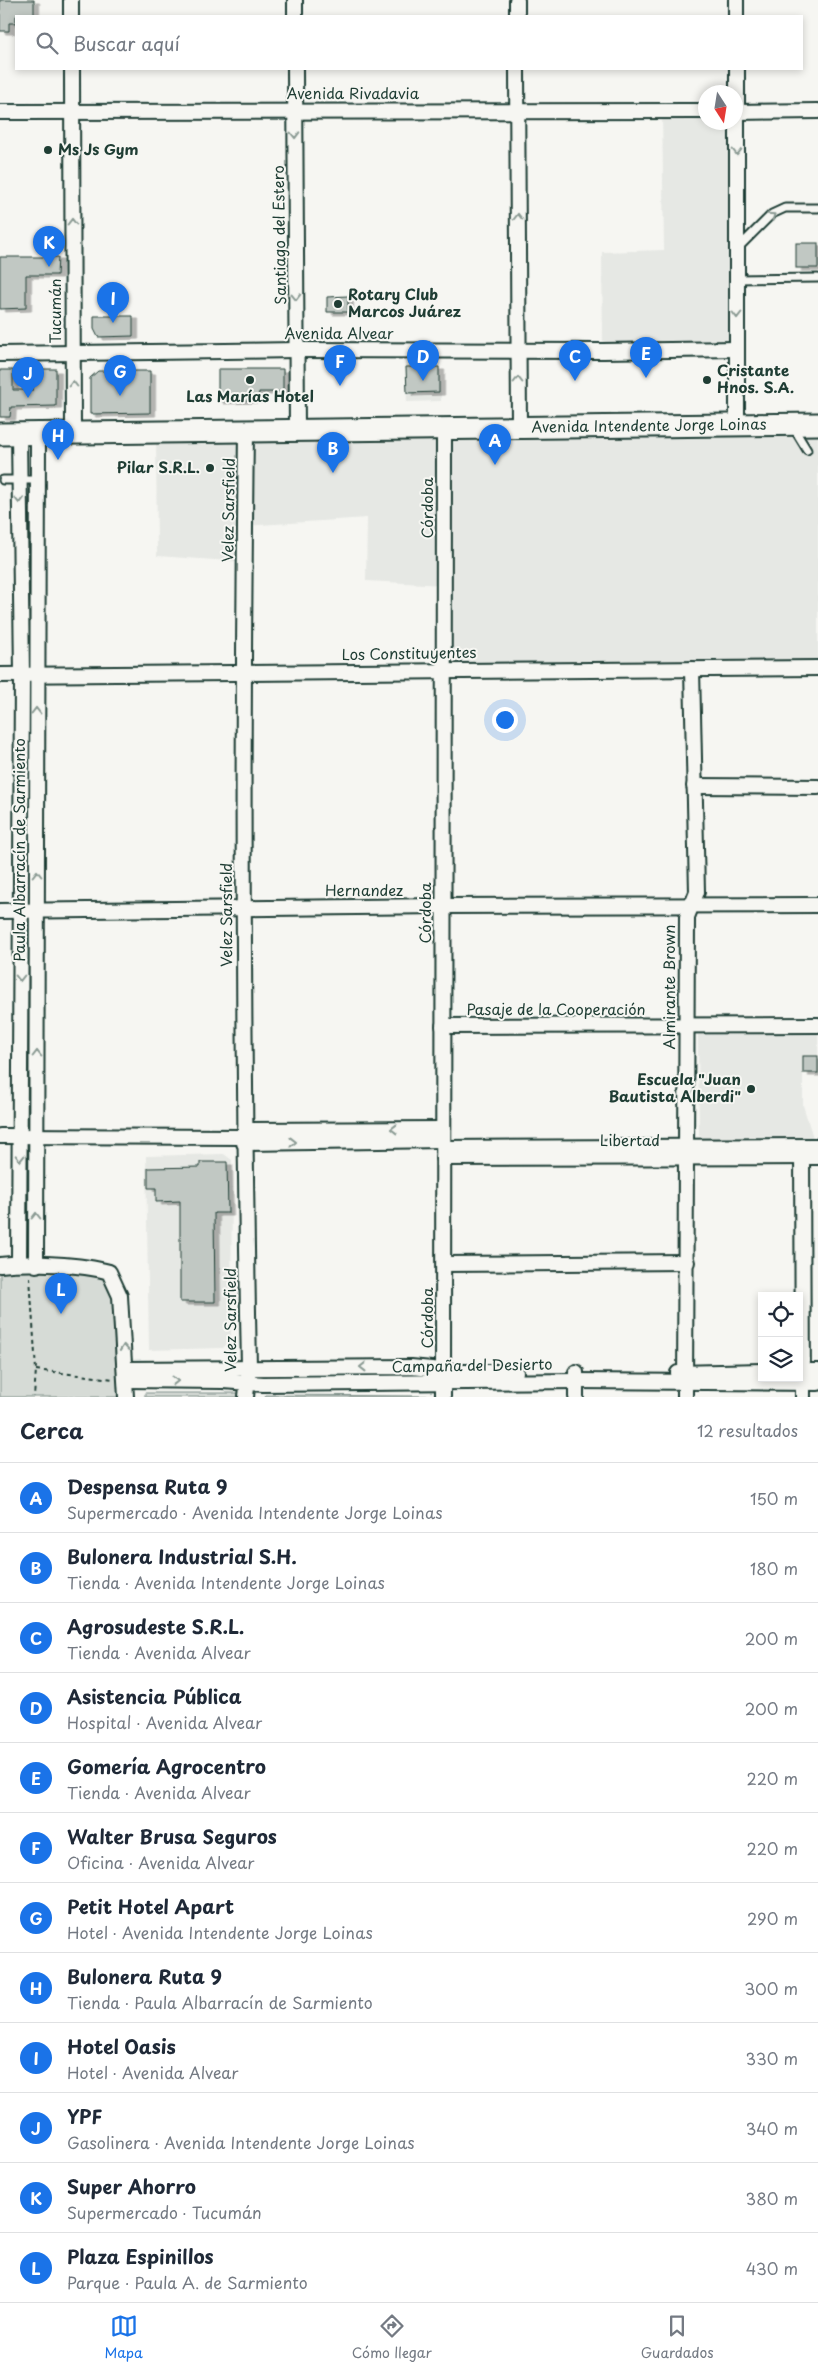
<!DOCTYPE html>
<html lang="es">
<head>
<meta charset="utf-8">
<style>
  body { margin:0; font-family:"Playpen Sans",sans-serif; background:#f2f2f3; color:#1f2937 }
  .controls { position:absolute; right:15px; bottom:15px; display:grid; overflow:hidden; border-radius:0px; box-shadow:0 2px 8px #0003 }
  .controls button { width:45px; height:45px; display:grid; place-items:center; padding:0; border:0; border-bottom:1px solid #e0e1e3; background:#fff; color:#1f2937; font:25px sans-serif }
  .compass { position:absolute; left:698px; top:85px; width:45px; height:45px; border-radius:50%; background:#fff; box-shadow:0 2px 8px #0003; rotate:168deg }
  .you { position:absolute; left:504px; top:719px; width:18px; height:18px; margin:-12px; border:4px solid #fff; border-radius:50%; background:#1a73e8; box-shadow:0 0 0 8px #1a73e833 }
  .badge { display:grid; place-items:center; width:32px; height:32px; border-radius:50%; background:#1a73e8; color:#fff; font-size:16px; font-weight:700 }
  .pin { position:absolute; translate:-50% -41px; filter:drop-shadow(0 1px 2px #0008) }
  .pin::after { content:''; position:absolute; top:26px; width:18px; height:15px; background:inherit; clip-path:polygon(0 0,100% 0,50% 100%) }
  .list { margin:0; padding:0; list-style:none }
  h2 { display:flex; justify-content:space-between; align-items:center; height:65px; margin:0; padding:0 20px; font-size:21px }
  h2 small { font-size:16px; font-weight:400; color:#747a83 }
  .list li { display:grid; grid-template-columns:32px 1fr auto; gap:15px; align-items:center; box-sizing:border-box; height:70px; padding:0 20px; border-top:1px solid #e0e1e3 }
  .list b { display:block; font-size:19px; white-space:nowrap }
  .list p { margin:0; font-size:16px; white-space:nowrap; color:#747a83 }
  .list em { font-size:16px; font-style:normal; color:#747a83 }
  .icon { flex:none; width:28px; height:28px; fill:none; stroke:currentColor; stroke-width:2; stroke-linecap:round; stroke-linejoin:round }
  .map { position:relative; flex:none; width:818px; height:1397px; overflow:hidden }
  .search { position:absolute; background:#fff; box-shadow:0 2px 8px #0003; left:15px; right:15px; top:15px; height:55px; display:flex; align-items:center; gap:12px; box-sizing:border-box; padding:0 18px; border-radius:0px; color:#747a83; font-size:19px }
  .sheet { height:905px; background:#fff }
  nav { display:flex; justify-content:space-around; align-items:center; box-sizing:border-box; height:70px; border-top:1px solid #e0e1e3; background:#fff; font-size:14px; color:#747a83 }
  nav a { display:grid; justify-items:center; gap:2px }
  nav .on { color:#1a73e8 }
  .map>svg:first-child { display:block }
  .built { fill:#e6e8e4 }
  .green { fill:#d6dbd6; stroke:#7a8c85 }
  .building { fill:#c1c8c3; stroke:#1f3d34; filter:url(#shadow) }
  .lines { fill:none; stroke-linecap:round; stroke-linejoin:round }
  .lane-casing { stroke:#1f3d34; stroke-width:11 }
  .street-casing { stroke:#1f3d34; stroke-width:18 }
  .primary-casing { stroke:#1f3d34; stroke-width:25 }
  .path { stroke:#1f3d34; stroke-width:2; stroke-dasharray:4 4; stroke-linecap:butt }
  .lane { stroke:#f6f6f2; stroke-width:7 }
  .street { stroke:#f6f6f2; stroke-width:14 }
  .primary { stroke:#f6f6f2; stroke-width:21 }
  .oneway { stroke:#8a9a93 }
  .poi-dot { fill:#1f3d34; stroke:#f6f6f2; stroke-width:2 }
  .labels { text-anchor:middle; stroke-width:4; stroke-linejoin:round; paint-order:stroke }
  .street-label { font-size:15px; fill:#1f3d34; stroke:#f6f6f2 }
  .poi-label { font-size:15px; font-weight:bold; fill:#1f3d34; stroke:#f6f6f2; text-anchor:start }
</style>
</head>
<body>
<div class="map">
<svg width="818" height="1397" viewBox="0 0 818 1397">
  <defs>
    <filter id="shadow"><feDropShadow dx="5.5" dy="3" stdDeviation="0" flood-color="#0004"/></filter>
  </defs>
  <rect width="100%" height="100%" fill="#f6f6f2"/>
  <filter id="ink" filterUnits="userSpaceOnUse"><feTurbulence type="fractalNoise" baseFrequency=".02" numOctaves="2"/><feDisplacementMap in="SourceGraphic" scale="10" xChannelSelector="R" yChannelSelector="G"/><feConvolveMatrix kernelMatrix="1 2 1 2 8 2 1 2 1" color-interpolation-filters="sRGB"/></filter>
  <g filter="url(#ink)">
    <g class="built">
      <path d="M662,111H705L706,122H736L737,349L603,351L602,252L664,250Z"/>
      <path d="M405,361H440L441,401L407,402Z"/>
      <path d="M818,424V668L444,670V585L366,581L367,518L245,526L244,562L157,556L156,432Z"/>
      <path d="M818,1034V1073H803V1105L814,1141L704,1139L699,1135L698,1035Z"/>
      <path d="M224,1154L232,1160L231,1339L223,1348L149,1350L146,1156Z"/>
    </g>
    <g class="green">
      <path d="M19,434H38L36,1265L92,1267L117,1285L126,1397H0V1265L19,1263Z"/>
      <rect x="145" y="1393" width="93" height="4"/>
      <path d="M266,1395L427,1396L428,1397H265Z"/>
    </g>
    <g class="building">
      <path d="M0,0H34V16H16V23H9V31H0Z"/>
      <rect x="796" y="243" width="22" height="25"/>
      <path d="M0,257H58L57,275H26V308L0,309Z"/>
      <path d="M348,296V312H327V297Z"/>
      <path d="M94,316H133V336L98,337L94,329Z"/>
      <path d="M406,367H439V392L407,393Z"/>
      <path d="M33,369H56V406L11,407L10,417H0V370H13V390H33Z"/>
      <path d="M218,369H283V392H259L258,400L218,401Z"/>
      <path d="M98,371H150V413L90,414V378Z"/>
      <rect x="803" y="1056" width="15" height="17"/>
      <path d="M200,1162H227L228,1213H214L215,1302H180V1201L156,1202V1188H148V1168L200,1167Z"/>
    </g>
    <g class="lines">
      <g class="lane-casing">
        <g id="lane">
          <path d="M738,248L772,214L785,208H818"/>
          <path d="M737,279L818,278"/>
          <path d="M793,427L807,450"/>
          <path d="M3,480H38"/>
        </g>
      </g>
      <g class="street-casing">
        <g id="street">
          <path d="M71,0V16"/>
          <path d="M517,0V16"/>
          <path d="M736,0V16"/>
          <path d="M295,16V0"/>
          <path d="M72,69L73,433"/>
          <path d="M295,69L297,430"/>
          <path d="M517,69L519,428"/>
          <path d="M737,69V425"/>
          <path d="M0,112L706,111"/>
          <path d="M736,112L818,111"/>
          <path d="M0,354L297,350L603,351L737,349"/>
          <path d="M246,432C242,744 243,1056 249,1367L246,1397"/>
          <path d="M19,434L22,675L19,1263"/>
          <path d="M0,675L818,668"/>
          <path d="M694,786L818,787"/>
          <path d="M0,911L442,906L818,905"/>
          <path d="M443,1026L818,1025"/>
          <path d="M245,1130L442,1129"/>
          <path d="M0,1136L244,1137"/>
          <path d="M244,1143L443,1140"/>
          <path d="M444,1148L818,1146"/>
          <path d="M802,1148L803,1397"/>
          <path d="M443,1158L818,1157"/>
          <path d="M444,1264L687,1262"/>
          <path d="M0,1265C29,1262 82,1264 109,1272L120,1296L126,1397"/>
          <path d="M36,1265L38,434"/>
          <path d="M125,1369L411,1367L462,1372H516"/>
          <path d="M799,1371H818"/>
          <path d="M678,1373L762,1371"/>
          <path d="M126,1380L223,1381L263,1384L576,1381L818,1383"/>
          <path d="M443,1397L444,429"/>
          <path d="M576,1397V1372"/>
          <path d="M685,1397L687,917L697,892L692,669"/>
        </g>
      </g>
      <g class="primary-casing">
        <g id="primary">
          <path id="s1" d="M0,434L818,424"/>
        </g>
      </g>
      <g class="path">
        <path d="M30,1277L36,1370L34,1397"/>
        <path d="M36,1370L113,1379"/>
      </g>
      <use href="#lane" class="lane"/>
      <use href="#street" class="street"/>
      <use href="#primary" class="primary"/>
    </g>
    <defs><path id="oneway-chevron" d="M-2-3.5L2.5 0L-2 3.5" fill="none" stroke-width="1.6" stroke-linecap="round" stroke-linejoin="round" transform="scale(1.25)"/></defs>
    <g class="oneway">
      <use href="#oneway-chevron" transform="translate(295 135) rotate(89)"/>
      <use href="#oneway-chevron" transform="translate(737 152) rotate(90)"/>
      <use href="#oneway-chevron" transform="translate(772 216) rotate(-35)"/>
      <use href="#oneway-chevron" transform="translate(518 217) rotate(-90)"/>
      <use href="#oneway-chevron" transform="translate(72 222) rotate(-90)"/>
      <use href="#oneway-chevron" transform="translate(296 297) rotate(89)"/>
      <use href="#oneway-chevron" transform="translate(737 315) rotate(90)"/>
      <use href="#oneway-chevron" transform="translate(518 380) rotate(-90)"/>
      <use href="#oneway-chevron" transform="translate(73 384) rotate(-90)"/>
      <use href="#oneway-chevron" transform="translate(19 500) rotate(89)"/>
      <use href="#oneway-chevron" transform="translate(36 711) rotate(-90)"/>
      <use href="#oneway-chevron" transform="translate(37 874) rotate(-90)"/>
      <use href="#oneway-chevron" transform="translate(20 978) rotate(90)"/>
      <use href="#oneway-chevron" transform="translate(37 1054) rotate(-90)"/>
      <use href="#oneway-chevron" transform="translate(394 1129) rotate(180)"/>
      <use href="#oneway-chevron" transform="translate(293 1142) rotate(-1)"/>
      <use href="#oneway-chevron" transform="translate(20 1158) rotate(91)"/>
      <use href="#oneway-chevron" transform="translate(36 1216) rotate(-90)"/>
      <use href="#oneway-chevron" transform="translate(124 1348) rotate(-95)"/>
      <use href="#oneway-chevron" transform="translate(363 1367) rotate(180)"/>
      <use href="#oneway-chevron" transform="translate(175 1381)"/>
    </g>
  </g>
  <g class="poi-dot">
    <circle cx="48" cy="150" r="5"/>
    <circle cx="338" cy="304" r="5"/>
    <circle cx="250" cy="380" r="5"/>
    <circle cx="707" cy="380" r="5"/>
    <circle cx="210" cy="468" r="5"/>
    <circle cx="751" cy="1089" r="5"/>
  </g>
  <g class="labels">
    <g class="street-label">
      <text x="353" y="99">Avenida Rivadavia</text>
      <text transform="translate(280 235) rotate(-91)" y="5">Santiago del Estero</text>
      <text transform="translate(56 311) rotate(-90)" y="5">Tucumán</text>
      <text x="339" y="339">Avenida Alvear</text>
      <text dy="5" stroke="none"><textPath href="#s1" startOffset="649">Avenida Intendente Jorge Loinas</textPath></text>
      <text transform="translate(428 508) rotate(-90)" y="5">Córdoba</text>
      <text transform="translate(229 510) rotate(-89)" y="5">Velez Sarsfield</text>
      <text transform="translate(409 654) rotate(-1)" y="5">Los Constituyentes</text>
      <text transform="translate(20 850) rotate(-90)" y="5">Paula Albarracín de Sarmiento</text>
      <text x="364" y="896">Hernandez</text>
      <text transform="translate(426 913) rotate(-90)" y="5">Córdoba</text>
      <text transform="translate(227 915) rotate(-90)" y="5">Velez Sarsfield</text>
      <text transform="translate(670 987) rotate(-90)" y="5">Almirante Brown</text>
      <text x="556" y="1015">Pasaje de la Cooperación</text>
      <text x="630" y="1146">Libertad</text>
      <text transform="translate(428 1318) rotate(-90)" y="5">Córdoba</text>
      <text transform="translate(231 1320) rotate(-90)" y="5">Velez Sarsfield</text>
      <text transform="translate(472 1366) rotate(-1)" y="5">Campaña del Desierto</text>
    </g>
    <g class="poi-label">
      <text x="58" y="155">Ms Js Gym</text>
      <text x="348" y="300">Rotary Club<tspan x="348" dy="17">Marcos Juárez</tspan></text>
      <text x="717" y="376">Cristante<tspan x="717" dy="17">Hnos. S.A.</tspan></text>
      <text x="250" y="402" text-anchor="middle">Las Marías Hotel</text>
      <text x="200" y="473" text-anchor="end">Pilar S.R.L.</text>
      <text x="741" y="1085" text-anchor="end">Escuela "Juan<tspan x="741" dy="17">Bautista Alberdi"</tspan></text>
    </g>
  </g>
</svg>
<div class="controls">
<button><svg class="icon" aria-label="locate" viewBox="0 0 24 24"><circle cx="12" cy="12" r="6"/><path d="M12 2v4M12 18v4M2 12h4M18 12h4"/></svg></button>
<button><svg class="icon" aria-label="layers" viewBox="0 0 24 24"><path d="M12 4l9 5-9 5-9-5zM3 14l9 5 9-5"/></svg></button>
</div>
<svg class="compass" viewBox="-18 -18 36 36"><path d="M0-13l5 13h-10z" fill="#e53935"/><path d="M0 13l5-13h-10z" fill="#747a83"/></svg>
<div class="you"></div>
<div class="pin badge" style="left:495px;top:465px">A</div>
<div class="pin badge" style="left:333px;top:473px">B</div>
<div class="pin badge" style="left:575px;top:381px">C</div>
<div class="pin badge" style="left:423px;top:381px">D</div>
<div class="pin badge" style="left:646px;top:378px">E</div>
<div class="pin badge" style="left:340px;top:386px">F</div>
<div class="pin badge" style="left:120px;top:396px">G</div>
<div class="pin badge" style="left:58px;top:460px">H</div>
<div class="pin badge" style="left:113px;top:323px">I</div>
<div class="pin badge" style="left:28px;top:398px">J</div>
<div class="pin badge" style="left:49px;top:267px">K</div>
<div class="pin badge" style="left:61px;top:1314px">L</div>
<div class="search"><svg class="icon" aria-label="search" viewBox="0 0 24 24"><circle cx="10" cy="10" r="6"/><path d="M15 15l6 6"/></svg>Buscar aquí</div>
</div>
<section class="sheet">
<h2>Cerca<small>12 resultados</small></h2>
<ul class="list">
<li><span class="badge">A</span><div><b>Despensa Ruta 9</b><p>Supermercado · Avenida Intendente Jorge Loinas</p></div><em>150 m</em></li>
<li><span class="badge">B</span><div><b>Bulonera Industrial S.H.</b><p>Tienda · Avenida Intendente Jorge Loinas</p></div><em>180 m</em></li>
<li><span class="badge">C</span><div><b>Agrosudeste S.R.L.</b><p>Tienda · Avenida Alvear</p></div><em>200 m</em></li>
<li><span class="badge">D</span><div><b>Asistencia Pública</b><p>Hospital · Avenida Alvear</p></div><em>200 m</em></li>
<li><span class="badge">E</span><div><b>Gomería Agrocentro</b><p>Tienda · Avenida Alvear</p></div><em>220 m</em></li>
<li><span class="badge">F</span><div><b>Walter Brusa Seguros</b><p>Oficina · Avenida Alvear</p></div><em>220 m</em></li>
<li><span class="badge">G</span><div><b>Petit Hotel Apart</b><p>Hotel · Avenida Intendente Jorge Loinas</p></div><em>290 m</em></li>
<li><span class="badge">H</span><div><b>Bulonera Ruta 9</b><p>Tienda · Paula Albarracín de Sarmiento</p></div><em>300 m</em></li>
<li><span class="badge">I</span><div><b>Hotel Oasis</b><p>Hotel · Avenida Alvear</p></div><em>330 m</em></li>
<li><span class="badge">J</span><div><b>YPF</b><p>Gasolinera · Avenida Intendente Jorge Loinas</p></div><em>340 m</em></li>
<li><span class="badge">K</span><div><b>Super Ahorro</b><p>Supermercado · Tucumán</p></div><em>380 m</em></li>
<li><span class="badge">L</span><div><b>Plaza Espinillos</b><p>Parque · Paula A. de Sarmiento</p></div><em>430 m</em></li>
</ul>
</section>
<nav>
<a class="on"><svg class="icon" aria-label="map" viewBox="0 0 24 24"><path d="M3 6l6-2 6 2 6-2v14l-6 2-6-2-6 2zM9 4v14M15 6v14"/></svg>Mapa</a>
<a><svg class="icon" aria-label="directions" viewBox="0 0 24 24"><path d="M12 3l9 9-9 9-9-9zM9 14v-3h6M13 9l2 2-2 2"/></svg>Cómo llegar</a>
<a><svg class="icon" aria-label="saved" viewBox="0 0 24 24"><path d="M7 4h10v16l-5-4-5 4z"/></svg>Guardados</a>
</nav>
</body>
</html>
